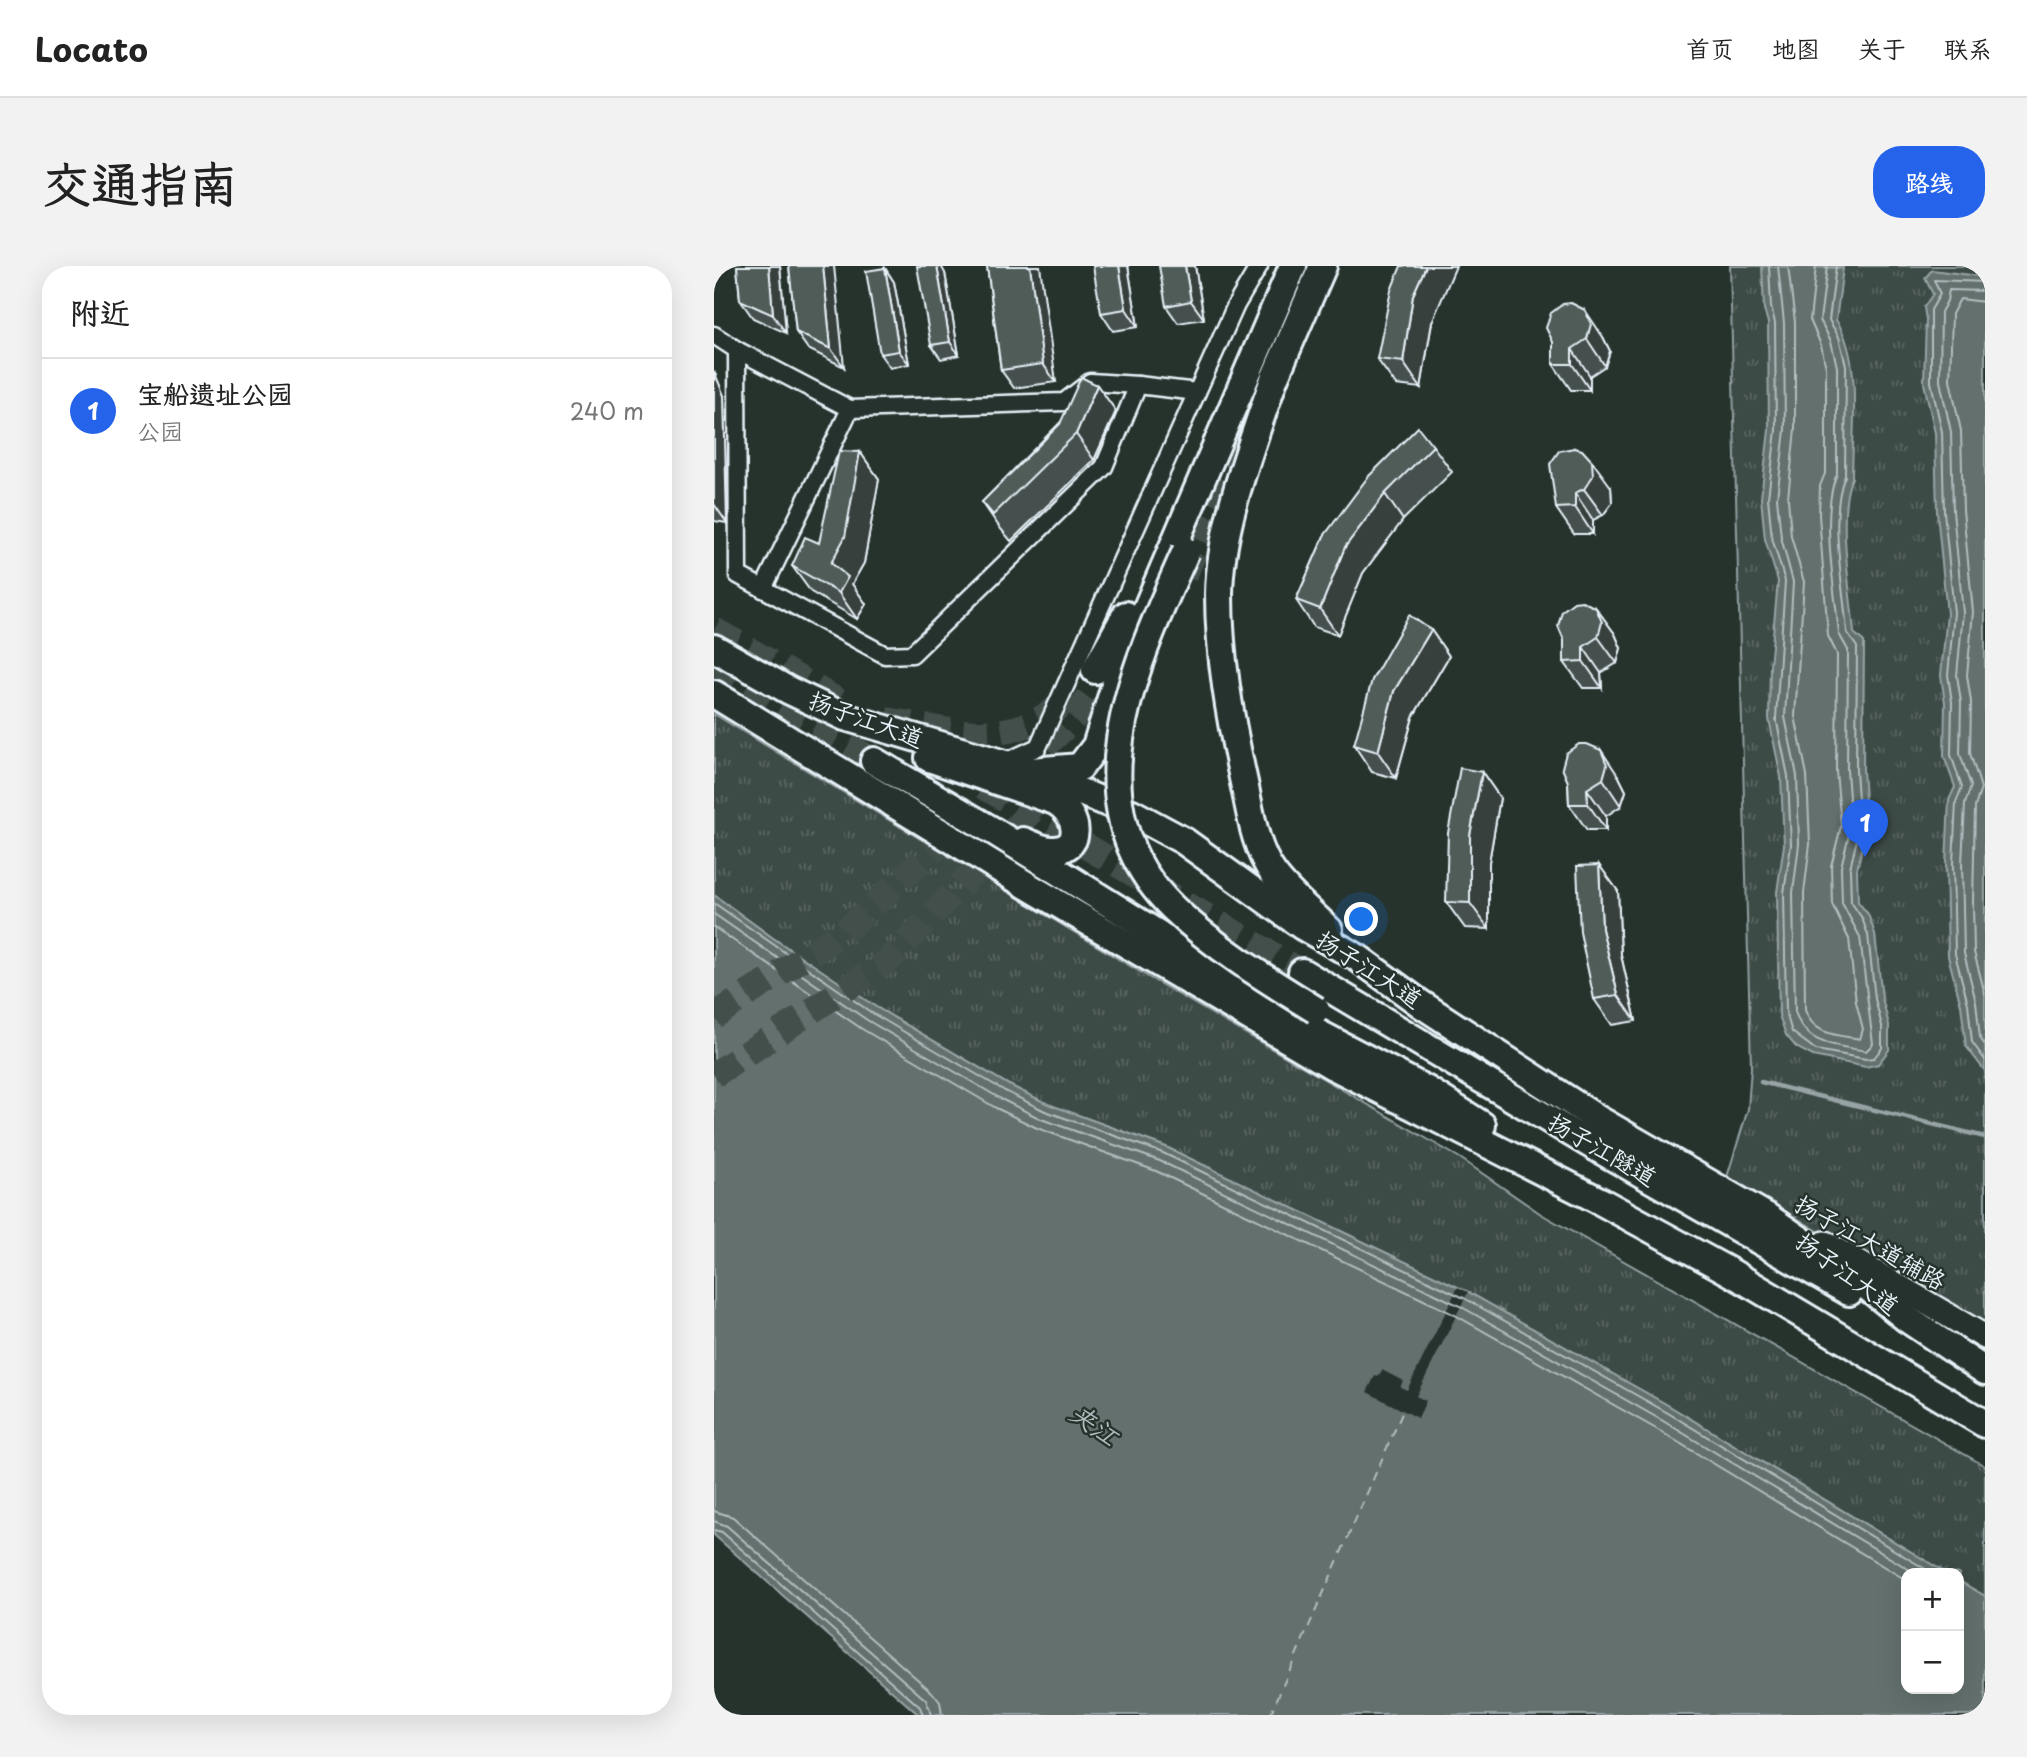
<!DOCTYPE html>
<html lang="zh">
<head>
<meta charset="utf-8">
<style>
  body { margin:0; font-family:"Playpen Sans","LXGW WenKai TC",sans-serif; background:#f2f2f2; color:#222 }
  .controls { position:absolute; right:21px; bottom:21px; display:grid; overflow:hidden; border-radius:14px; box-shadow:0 7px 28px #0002 }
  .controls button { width:63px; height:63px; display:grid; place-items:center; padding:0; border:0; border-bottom:2px solid #e0e0e0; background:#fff; color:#222; font:35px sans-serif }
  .you { position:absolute; left:648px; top:654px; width:24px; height:24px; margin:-18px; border:5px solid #fff; border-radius:50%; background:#1a73e8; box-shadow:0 0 0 10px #1a73e833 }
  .badge { display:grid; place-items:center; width:46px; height:46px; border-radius:50%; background:#2563eb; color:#fff; font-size:23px; font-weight:700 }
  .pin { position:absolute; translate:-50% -58px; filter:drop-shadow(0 2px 4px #0008) }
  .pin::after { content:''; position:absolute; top:37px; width:24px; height:21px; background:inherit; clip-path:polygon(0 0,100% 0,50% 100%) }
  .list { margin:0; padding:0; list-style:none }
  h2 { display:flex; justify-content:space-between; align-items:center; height:91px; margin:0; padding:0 28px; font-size:30px }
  h2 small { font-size:23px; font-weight:400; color:#767676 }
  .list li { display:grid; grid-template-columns:46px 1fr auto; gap:21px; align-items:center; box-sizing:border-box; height:105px; padding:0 28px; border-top:2px solid #e0e0e0 }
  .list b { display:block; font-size:26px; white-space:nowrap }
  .list p { margin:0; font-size:23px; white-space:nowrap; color:#767676 }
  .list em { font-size:23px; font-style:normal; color:#767676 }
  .map { position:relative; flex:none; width:1271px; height:1449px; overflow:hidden; border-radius:28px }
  header { display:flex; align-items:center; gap:42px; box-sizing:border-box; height:98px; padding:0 35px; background:#fff; border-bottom:2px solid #e0e0e0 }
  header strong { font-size:33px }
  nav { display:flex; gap:38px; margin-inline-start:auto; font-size:24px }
  .intro { display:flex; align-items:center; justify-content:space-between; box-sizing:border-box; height:168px; padding:0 42px }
  h1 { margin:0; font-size:49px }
  .button { padding:18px 32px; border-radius:28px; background:#2563eb; color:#fff; font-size:24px; font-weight:700 }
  main { display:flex; gap:42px; padding:0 42px }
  aside { flex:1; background:#fff; border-radius:28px; box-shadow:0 7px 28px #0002 }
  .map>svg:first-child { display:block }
  .park { fill:url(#park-tufts); stroke:#939ea0; stroke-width:2 }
  .water { fill:#636f6d; stroke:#98a3a5; stroke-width:2 }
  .pier { fill:#26332d }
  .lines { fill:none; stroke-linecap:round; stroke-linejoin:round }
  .shore { stroke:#b3bdc0; stroke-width:2 }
  .stream { stroke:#98a3a5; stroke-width:4.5 }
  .ferry { stroke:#b3bdc0; stroke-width:2; stroke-dasharray:9 7; stroke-linecap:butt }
  .trunk-tunnel { stroke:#43504b; stroke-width:26; stroke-dasharray:26 13; stroke-linecap:butt }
  .minor-casing { stroke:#e8f1f8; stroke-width:21 }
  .secondary-casing { stroke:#e8f1f8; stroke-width:28 }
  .primary-casing { stroke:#e8f1f8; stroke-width:32 }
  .trunk-casing { stroke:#e8f1f8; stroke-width:32 }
  .minor { stroke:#26332d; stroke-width:16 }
  .secondary { stroke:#26332d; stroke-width:23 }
  .primary { stroke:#26332d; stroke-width:26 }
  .trunk { stroke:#26332d; stroke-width:26 }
  .trunk-bridge-casing { stroke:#e8f1f8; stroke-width:32; stroke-linecap:butt }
  .trunk-bridge { stroke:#26332d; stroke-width:26 }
  .wall { fill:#454f4d; stroke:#e8f1f8; stroke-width:2 }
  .shaded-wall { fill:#38403e; stroke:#e8f1f8; stroke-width:2 }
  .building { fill:#505c59; stroke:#e8f1f8; stroke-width:2 }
  .labels { text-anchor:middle; stroke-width:5; stroke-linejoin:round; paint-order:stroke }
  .street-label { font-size:24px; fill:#e8f1f8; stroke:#26332d }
  .water-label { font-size:26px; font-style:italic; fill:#b3bdc0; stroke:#26332d }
</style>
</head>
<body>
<header>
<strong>Locato</strong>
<nav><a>首页</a><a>地图</a><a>关于</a><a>联系</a></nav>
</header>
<div class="intro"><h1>交通指南</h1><a class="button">路线</a></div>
<main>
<aside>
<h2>附近<small></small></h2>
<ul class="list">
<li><span class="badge">1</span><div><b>宝船遗址公园</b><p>公园</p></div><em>240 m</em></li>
</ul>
</aside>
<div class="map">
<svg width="1271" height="1449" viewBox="0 0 1271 1449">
  <defs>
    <pattern id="park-tufts" width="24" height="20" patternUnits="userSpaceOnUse" patternTransform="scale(1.75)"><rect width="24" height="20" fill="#3e4b47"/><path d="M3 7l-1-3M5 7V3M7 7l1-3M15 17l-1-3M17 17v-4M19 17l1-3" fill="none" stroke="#5a6562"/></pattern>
  </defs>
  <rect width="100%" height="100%" fill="#26332d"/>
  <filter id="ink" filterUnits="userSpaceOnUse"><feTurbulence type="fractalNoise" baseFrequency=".0143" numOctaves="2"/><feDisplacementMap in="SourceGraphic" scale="14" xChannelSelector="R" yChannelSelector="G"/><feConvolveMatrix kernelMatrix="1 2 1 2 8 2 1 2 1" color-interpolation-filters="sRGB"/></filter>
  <g filter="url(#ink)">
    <g class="park">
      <path d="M1016,0H1271V1064L1013,911L1034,843L1037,802Z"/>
      <path d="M0,448L436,712L746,892L827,948L1271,1200V1330L1245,1315V1307H1232L957,1141L754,1026L452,881L333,838L295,819L162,741L59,672L0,629Z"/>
    </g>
    <g class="water">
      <path d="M1048,0L1129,2L1122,54C1149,94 1138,165 1138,212C1122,245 1137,328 1140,367L1150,376L1149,504L1153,562L1143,603L1144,636L1154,648L1161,668L1168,732L1175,759V784L1164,798L1152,801L1099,790L1082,781L1072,769L1065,749L1063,626L1070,579L1067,511L1055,453L1056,401L1064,315L1051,273L1047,232L1055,164L1054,57L1050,43Z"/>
      <path d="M1218,4L1271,11V805L1252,780L1247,739L1234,690L1232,597L1235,534L1241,521L1230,490L1231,437L1227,409L1233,348L1223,246L1221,167L1210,117L1212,54L1210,41L1219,28L1211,12Z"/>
      <path d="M0,629L59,672L162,741L295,819L334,838L452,881L754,1026L957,1141L1232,1307H1192V1423H1245V1315L1271,1330V1449H205L0,1269Z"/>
    </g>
    <path class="pier" d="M744,1021L754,1026L702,1130L712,1135L704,1152L653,1126L661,1110L664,1111L668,1104L689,1115L686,1121L693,1124Z"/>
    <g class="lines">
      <g class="shore">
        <path d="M1055,0L1057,41L1061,57L1062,164L1054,232L1058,272L1071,315L1062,452L1074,510L1077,579L1070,627L1072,747L1078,766L1102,784L1152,793L1160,792L1168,782V760L1161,733L1154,669L1148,652L1137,636L1136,602L1146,561L1142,504L1143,381L1133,367C1130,323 1114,249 1131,210L1132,100L1125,71L1115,54L1122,0"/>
        <path d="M1064,0L1070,57L1071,164L1063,232L1067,271L1079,316L1071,451L1083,510L1085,578L1079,627L1081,746C1092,780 1121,779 1152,785L1159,778L1146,671L1128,637L1127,601L1137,560L1133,504L1134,384L1125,368C1121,326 1106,245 1123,208V101L1117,75L1106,54L1113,0"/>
        <path d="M1074,0L1081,56V163L1074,232L1077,270L1090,316L1081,450L1093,509L1096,578L1090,627L1091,744C1099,769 1123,769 1146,773L1149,763L1142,736L1135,673L1118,638L1117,600L1127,560L1122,505L1123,388L1114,370L1105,249L1106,220L1112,205V102L1107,79L1096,54L1102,0"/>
        <path d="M1271,16L1220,14L1226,28L1217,44V116L1228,166L1230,245L1240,347L1234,409L1238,436L1237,489L1248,521L1242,536L1239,597L1241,688L1254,738L1258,776L1271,794"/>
        <path d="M1271,25L1235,24L1233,35L1227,46L1226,115L1237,166L1239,245L1249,347L1243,409L1247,436L1246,488L1257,520L1251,538L1248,597L1250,687L1262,736L1266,772L1271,779"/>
        <path d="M1271,36L1246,33L1238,48L1236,114L1247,165L1249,244L1259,346L1253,409L1257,436L1256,487L1267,522L1261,541L1259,637L1260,686L1271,728"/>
        <path d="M0,637L158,747L291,825L331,845L449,887L750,1032L954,1147L1218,1307"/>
        <path d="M0,648L153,754L287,833L327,853L446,895L746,1040L949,1155L1201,1307"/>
        <path d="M0,661L148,763L282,842L323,862L442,905L741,1049L944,1164L1192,1314"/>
        <path d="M0,1245L19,1251L218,1426L226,1436L228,1449"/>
        <path d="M0,1255L13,1260L212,1434L217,1449"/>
        <path d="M0,1264L8,1266L206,1441L209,1449"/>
      </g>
      <path class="stream" d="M1047,816L1271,871"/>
      <path class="ferry" d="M556,1449L689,1145"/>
      <g class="trunk-tunnel">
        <path d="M470,310L529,172"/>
        <path d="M0,364L133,440"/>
        <path d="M0,400L160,495"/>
        <path d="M172,454C240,465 300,485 356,431"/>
        <path d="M269,520L588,706"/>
        <path d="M0,750L131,665L304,507L360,452L407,386"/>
        <path d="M0,809L175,694L345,516"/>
      </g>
      <g class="minor-casing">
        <g id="minor">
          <path d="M0,69L23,84L24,309L171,389L198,388L390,201L424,119L483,126"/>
          <path d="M23,84L136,143L350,136L376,116L424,119"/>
          <path d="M49,323L136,143"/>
          <path d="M289,497L324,481L522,39L545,0"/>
        </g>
      </g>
      <g class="secondary-casing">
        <path id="secondary" d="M1111,977L1271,1071"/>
      </g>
      <g class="primary-casing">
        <path id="primary" d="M560,113L609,0"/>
      </g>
      <g class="trunk-casing">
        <g id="trunk">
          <path d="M560,113C538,179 506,258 505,328C505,390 516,452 529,512C536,543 540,581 559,607C574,628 597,646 615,664"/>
          <path d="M0,382L74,424L131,451L315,505L418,547L470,575L588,660L644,692L707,738L882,852L1052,950L1146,1015L1193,1053L1271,1105"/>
          <path d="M381,404L412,349"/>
          <path d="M0,428L319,623L619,800L886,935L1018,1007L1271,1158"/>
          <path d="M215,492L341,535C367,550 369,586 336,584C327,583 317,578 309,575"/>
          <path d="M160,495L281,566L596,763L713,824L768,859"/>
          <path d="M318,505L366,501L382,480L405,407L579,0"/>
          <path d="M588,706L876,878L1135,1026"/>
        </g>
      </g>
      <use href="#minor" class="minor"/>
      <use href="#secondary" class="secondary"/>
      <use href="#primary" class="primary"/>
      <use href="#trunk" class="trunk"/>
      <g class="trunk-bridge-casing">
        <path id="trunk-bridge" d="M472,285C422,397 353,539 459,642C501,682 552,713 602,744"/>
      </g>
      <use href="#trunk-bridge" class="trunk-bridge"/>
    </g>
    <g class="wall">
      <path d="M23,0H66L72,67L39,52L26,34Z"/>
      <path d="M75,0L130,101L94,83L82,66Z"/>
      <path d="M273,0L342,116L300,122L287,104Z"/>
      <path d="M414,0L424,61L399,65L387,47Z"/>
      <path d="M481,0L490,53L464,57L452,40Z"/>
      <path d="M171,2L180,16L195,98L176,102L166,88Z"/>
      <path d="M231,7L245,89L227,93L217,79Z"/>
      <path d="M718,56L707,122L682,119L663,93Z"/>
      <path d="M889,71L896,85L891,100L876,110V124H857L839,98V76Z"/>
      <path d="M0,105L10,130L13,257L0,255Z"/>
      <path d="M383,119L402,145L380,194L297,275L286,262L268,236Z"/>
      <path d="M719,180L738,206L689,254L649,307L624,369L600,361L582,334L610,270Z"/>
      <path d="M860,182L897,221L898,237L889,249L879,254V268H860L842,242Z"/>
      <path d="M146,186L165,213L150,297L138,318L152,338L143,353L97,326L78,300L105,277Z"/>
      <path d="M882,342L901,368L907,382L903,397L887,407L888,422H869L850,396Z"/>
      <path d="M717,364L735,390L699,451L682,512L658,506L640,479Z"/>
      <path d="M768,506L786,532L775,596V663L751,662L732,636Z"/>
      <path d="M905,511L912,525L907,540L892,550V564H873L855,538L854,516Z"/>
      <path d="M885,599L904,625L907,689L922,755L898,759L880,733Z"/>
    </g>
    <g class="shaded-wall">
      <path d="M55,0H66L72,67L59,49Z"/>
      <path d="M109,0H120L130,101L117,83Z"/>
      <path d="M223,0H227L231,7L245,89L236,76Z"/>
      <path d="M316,0H326L342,116L329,98Z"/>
      <path d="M405,0H414L424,61L412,43Z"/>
      <path d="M471,0H481L490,53L477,35Z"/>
      <path d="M712,0H742L718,56L707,122L689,96L699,29Z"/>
      <path d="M171,2L180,16L195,98L185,85Z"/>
      <path d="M871,44L889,71L896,85L891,100L873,73Z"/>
      <path d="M858,83L876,110V124L858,98Z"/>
      <path d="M0,105L10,130L13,257L0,238Z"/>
      <path d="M383,119L402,145L380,194L362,168Z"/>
      <path d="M146,186L165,213L150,297L138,318L152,338L143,353L125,327L117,297Z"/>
      <path d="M878,195L897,221L898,237L889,249L870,223Z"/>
      <path d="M861,227L879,254V268L861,241Z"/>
      <path d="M671,228L689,254L649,307L624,369L606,343L631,281Z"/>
      <path d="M882,342L901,368L907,382L903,397L884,371Z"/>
      <path d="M717,364L735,390L699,451L682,512L664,486L680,425Z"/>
      <path d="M869,381L887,407L888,422L869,395Z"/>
      <path d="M887,484L905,511L912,525L907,540L889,513Z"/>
      <path d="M768,506L786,532L775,596V663L756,637V569Z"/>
      <path d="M873,523L892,550V564L874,538Z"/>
      <path d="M885,599L904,625L907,689L922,755L904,729L888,663Z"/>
    </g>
    <g class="building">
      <path d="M23,0H55L59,49L26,34Z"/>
      <path d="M75,0H109L117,83L82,66Z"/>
      <path d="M203,0H223L236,76L217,79Z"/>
      <path d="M273,0H316L329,98L287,104Z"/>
      <path d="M379,0H405L412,43L387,47Z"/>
      <path d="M445,0H471L477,35L452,40Z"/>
      <path d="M687,0H712L699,29L689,96L663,93L677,24Z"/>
      <path d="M171,2L185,85L166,88L152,5Z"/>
      <path d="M857,37L871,44L877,58L873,73L858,83V98H839V76L832,62L837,47L849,38Z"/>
      <path d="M367,111L383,119L362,168L279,249L268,236L346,158Z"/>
      <path d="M704,161L719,180L671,228L631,281L606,343L582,334L610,270L654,211Z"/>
      <path d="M860,182L868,184L878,195L879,210L870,223L861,227V241L842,242L836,198L845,185Z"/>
      <path d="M125,185L146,186L131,271L117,297L134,311L125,327L78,300L91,271L105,277Z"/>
      <path d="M868,335L882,342L888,356L884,371L869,381V395L850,396V374L844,360L848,345L860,336Z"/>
      <path d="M695,349L717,364L680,425L664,486L640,479L658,414Z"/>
      <path d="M865,478H873L887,484L893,499L889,513L873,523L874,538H855L854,516L848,502L852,487Z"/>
      <path d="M746,502L768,506L756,569V637L732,636L734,567Z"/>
      <path d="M885,599L888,663L904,729L880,733L866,666L863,600Z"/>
    </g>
  </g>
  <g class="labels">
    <g class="street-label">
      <text transform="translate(152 454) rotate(20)" y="8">扬子江大道</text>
      <text transform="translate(655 704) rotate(33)" y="8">扬子江大道</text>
      <text transform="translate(888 884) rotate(30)" y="8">扬子江隧道</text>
      <text transform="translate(1156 977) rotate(29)" y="8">扬子江大道辅路</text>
      <text transform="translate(1133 1008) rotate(36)" y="8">扬子江大道</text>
    </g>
    <g class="water-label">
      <text transform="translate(380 1159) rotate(36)" y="9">夹江</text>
    </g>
  </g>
</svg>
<div class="controls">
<button>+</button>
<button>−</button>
</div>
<div class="you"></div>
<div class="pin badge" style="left:1151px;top:591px">1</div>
</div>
</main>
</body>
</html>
